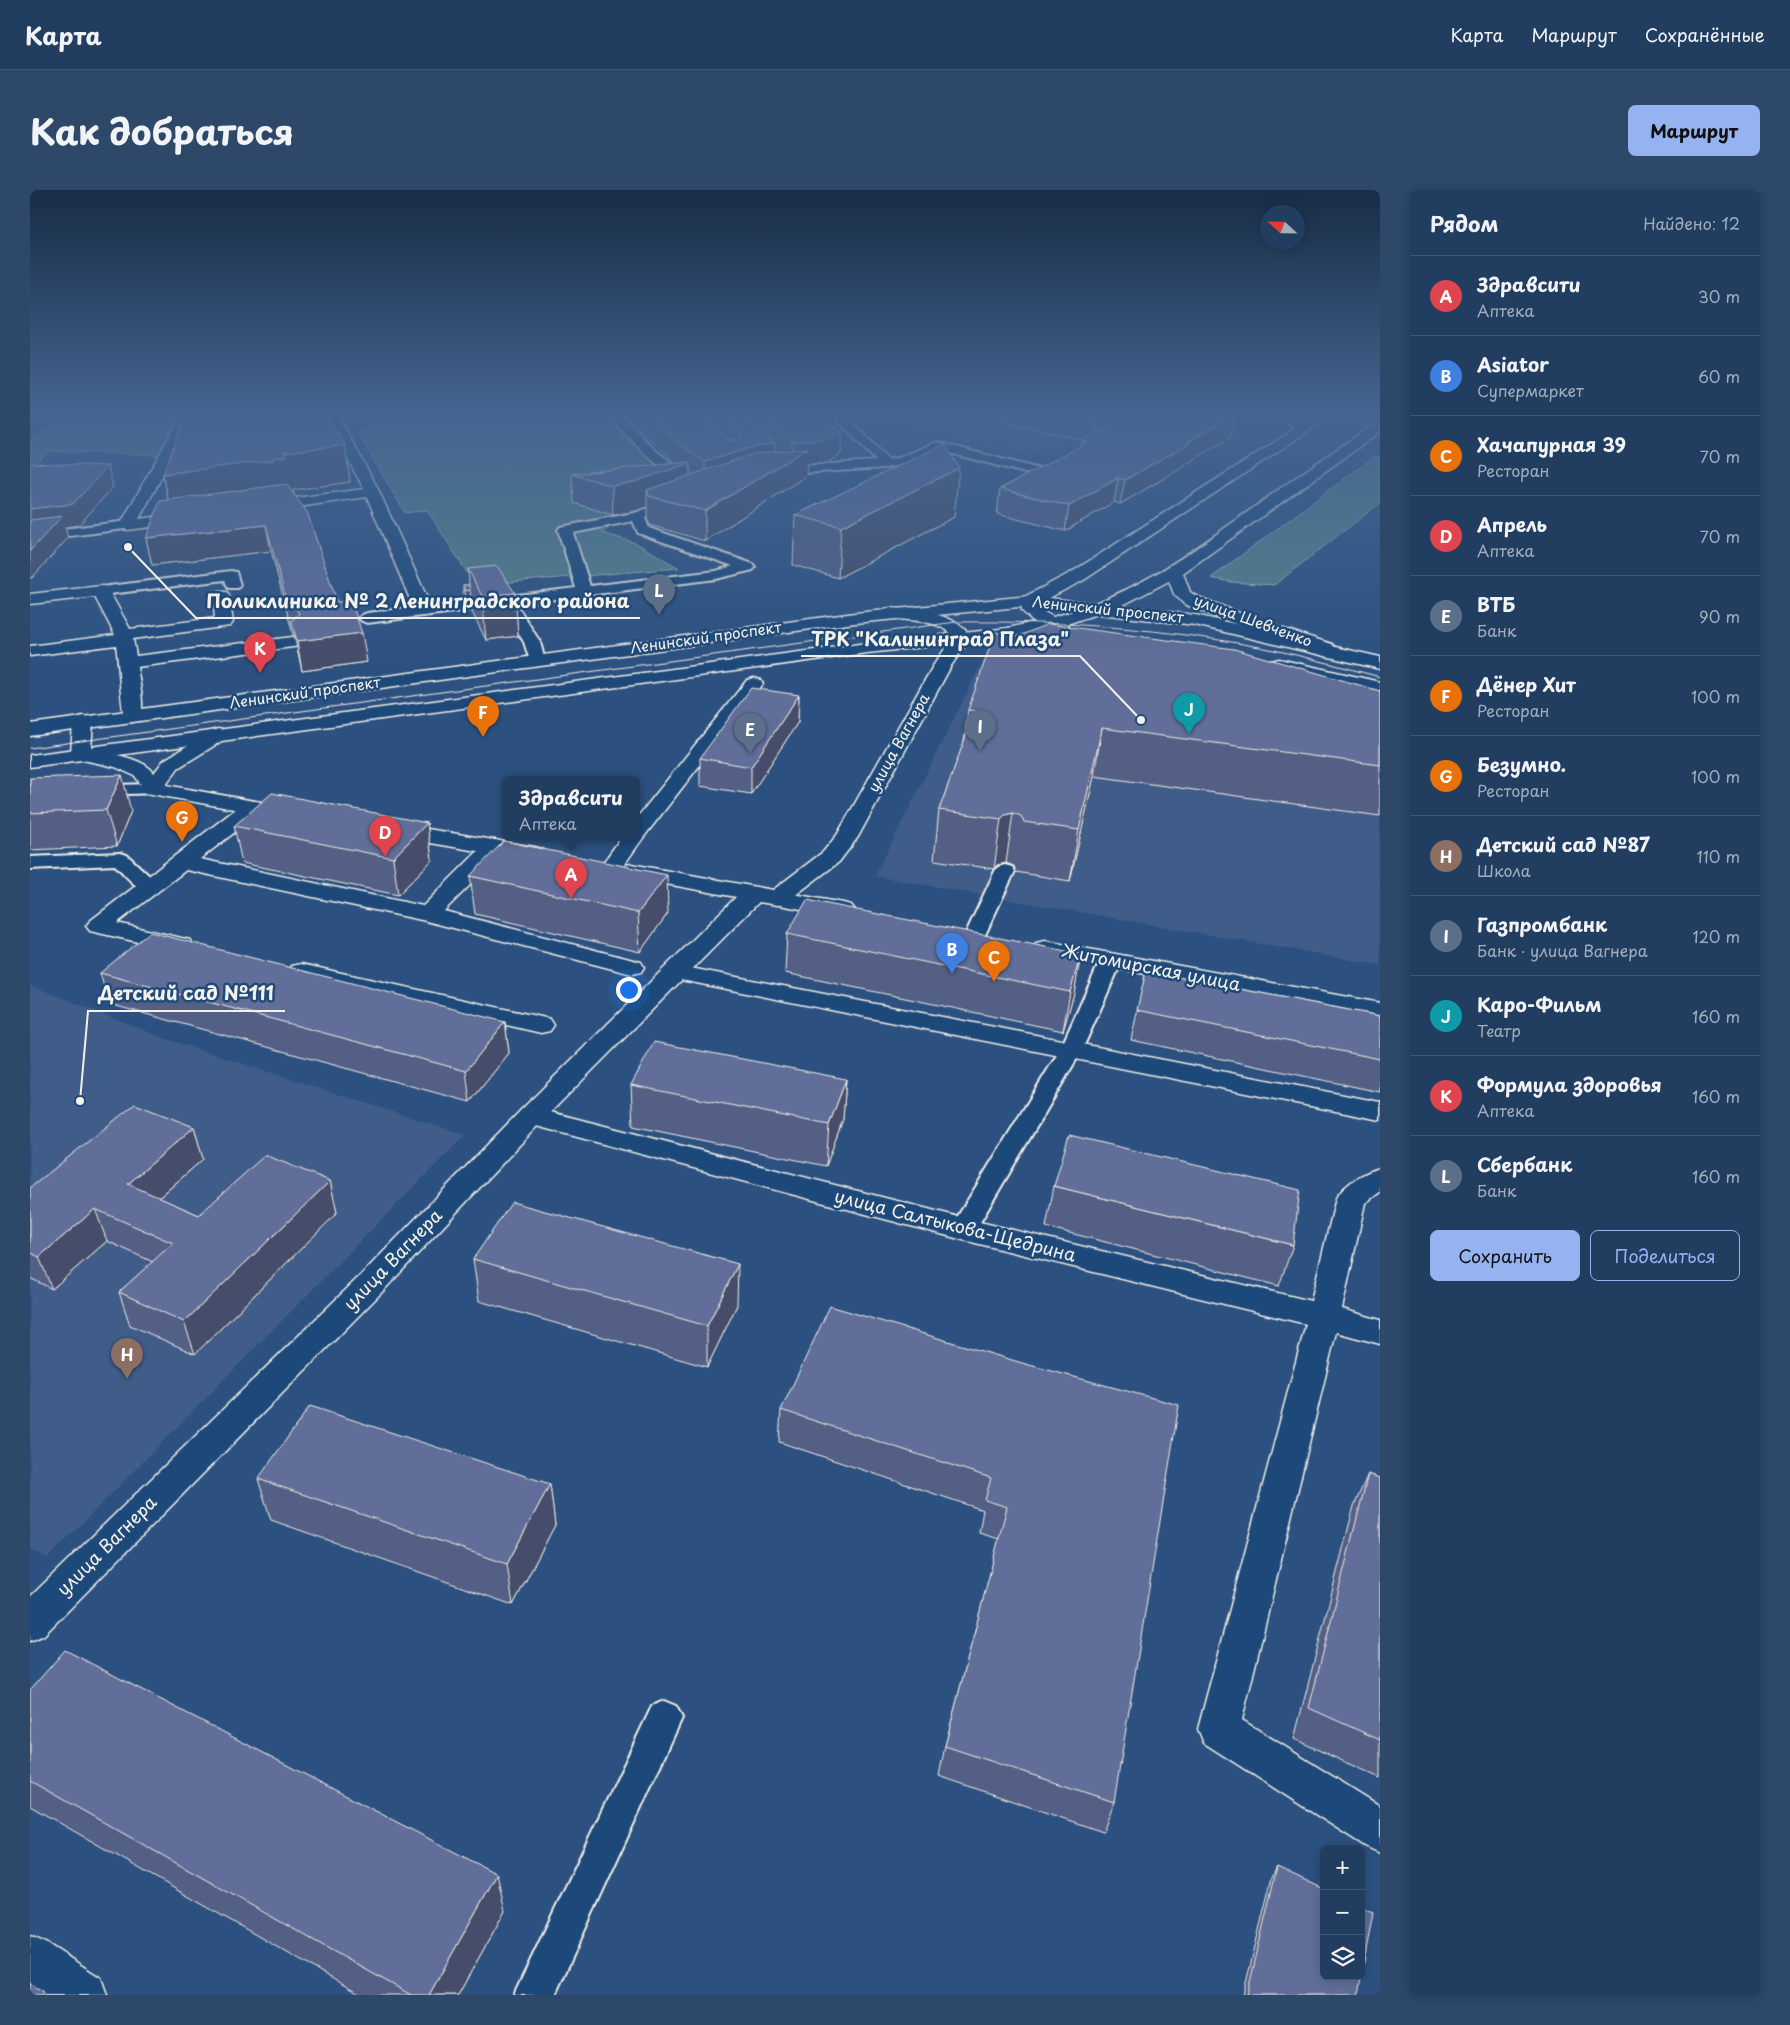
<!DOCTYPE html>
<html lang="ru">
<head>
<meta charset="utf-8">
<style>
  body { margin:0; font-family:"Playpen Sans",sans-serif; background:#2d4869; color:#f1f3f6 }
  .controls { position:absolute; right:15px; bottom:15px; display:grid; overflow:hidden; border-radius:8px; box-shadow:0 2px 12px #0003 }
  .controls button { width:45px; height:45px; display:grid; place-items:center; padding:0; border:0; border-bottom:1px solid #3e5675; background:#213d60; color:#f1f3f6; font:25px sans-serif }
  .compass { position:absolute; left:1230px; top:15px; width:45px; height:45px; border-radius:50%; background:#213d60; box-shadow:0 2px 12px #0003; rotate:292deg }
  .you { position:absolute; left:598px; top:799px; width:18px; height:18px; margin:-12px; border:4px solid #fff; border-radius:50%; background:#1a73e8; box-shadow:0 0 0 8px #1a73e833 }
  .badge { display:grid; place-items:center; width:32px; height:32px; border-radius:50%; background:#95b2f1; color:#fff; font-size:16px; font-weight:700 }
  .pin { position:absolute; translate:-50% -41px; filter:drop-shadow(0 1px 2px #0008) }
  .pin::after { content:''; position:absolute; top:26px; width:18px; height:15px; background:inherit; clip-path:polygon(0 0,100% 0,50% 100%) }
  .popup { position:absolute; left:472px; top:586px; width:138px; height:65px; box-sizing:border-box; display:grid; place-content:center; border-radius:8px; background:#213d60; filter:drop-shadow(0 1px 4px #0005); font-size:16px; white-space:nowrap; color:#a2aebd }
  .popup b { font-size:19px; color:#f1f3f6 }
  .popup::after { content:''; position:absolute; left:50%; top:100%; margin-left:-10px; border:10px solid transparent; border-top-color:#213d60 }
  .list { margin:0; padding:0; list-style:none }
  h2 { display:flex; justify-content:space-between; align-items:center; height:65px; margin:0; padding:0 20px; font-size:21px }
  h2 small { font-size:16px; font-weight:400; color:#a2aebd }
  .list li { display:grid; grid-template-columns:32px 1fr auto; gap:15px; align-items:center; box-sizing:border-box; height:80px; padding:0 20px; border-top:1px solid #3e5675 }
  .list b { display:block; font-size:19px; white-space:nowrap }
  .list p { margin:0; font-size:16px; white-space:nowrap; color:#a2aebd }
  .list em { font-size:16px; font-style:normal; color:#a2aebd }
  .actions { display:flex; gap:10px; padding:15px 20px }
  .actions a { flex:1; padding:11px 0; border:1px solid #95b2f1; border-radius:8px; text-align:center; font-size:18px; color:#95b2f1 }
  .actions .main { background:#95b2f1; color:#111 }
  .icon { flex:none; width:28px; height:28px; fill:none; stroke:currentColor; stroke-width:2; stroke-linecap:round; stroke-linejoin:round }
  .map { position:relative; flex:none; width:1350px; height:1805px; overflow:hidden; border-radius:8px }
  header { display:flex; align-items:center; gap:30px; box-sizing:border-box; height:70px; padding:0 25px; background:#213d60; border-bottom:1px solid #3e5675 }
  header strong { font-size:24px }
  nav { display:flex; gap:28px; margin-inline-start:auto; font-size:18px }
  .intro { display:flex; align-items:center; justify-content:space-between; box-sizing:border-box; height:120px; padding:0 30px }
  h1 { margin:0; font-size:35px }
  .button { padding:12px 22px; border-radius:8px; background:#95b2f1; color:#111; font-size:18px; font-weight:700 }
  main { display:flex; gap:30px; padding:0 30px }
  aside { flex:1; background:#213d60; border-radius:8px; box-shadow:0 2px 12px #0003 }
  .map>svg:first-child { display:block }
  .built { fill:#405d8a }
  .green { fill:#54828a; stroke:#a4bab9 }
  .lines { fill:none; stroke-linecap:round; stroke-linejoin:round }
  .service-casing { stroke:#f4f1e8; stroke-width:4 }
  .minor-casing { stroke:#f4f1e8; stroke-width:3 }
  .tertiary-casing { stroke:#f4f1e8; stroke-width:3 }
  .secondary-casing { stroke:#f4f1e8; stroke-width:3 }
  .primary-casing { stroke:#f4f1e8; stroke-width:3 }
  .service { fill:#1f4a7a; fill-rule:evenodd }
  .minor { fill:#1f4a7a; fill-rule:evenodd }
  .tertiary { fill:#1f4a7a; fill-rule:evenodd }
  .secondary { fill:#1f4a7a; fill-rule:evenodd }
  .primary { fill:#1f4a7a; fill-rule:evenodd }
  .tram { stroke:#f4f1e8; stroke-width:1 }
  .wall { fill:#535f84; stroke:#f4f1e8 }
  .shaded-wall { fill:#444d6b; stroke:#f4f1e8 }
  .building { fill:#616e99; stroke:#f4f1e8 }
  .labels { text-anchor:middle; stroke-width:5; stroke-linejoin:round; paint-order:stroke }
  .far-street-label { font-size:15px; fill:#f4f1e8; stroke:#1f4a7a }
  .street-label { font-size:18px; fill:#f4f1e8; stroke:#1f4a7a }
  .leader { fill:none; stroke:#f4f1e8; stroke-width:2 }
  .callout-dot { fill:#f4f1e8; stroke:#1f4a7a; stroke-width:2 }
  .callout-label { font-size:19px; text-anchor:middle; font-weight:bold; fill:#f4f1e8; stroke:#1f4a7a; stroke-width:5; stroke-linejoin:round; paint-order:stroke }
</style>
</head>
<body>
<header>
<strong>Карта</strong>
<nav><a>Карта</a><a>Маршрут</a><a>Сохранённые</a></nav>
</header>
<div class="intro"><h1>Как добраться</h1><a class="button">Маршрут</a></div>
<main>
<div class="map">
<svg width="1350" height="1805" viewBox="0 0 1350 1805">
  <rect width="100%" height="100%" fill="#2c5180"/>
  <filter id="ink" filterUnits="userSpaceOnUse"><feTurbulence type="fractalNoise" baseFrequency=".02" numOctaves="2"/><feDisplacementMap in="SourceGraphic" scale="10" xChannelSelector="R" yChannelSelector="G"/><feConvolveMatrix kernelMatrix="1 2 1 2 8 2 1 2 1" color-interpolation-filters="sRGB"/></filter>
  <g filter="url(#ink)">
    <g class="built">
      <path d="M824,222H1085L1055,259L1026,253L1000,266Z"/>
      <path d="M959,459L1196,493L1350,538V775L845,686Z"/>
      <path d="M0,795L136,849L435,945L18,1368L0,1359Z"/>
    </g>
    <g class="green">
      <path d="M44,222H167L129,265L19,261L0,277V251Z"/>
      <path d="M314,222H575L647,285L572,343L606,353L649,378L445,395L397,320L375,323L328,243L344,237L340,230L327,236Z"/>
      <path d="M1345,266L1350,267V313L1244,395L1201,392L1181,388Z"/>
    </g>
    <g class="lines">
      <g class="service-casing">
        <g id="service">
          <path d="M576,222H588L625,260L664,290L666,293L664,296C648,300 588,237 576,222Z"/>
          <path d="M806,222H818L819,228L858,270L868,268L907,252L1017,281L1032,274L1038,278L1018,289L908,260L875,274L855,278L740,285L738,282L740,279L744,278L846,271L809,231Z"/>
          <path d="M647,307L653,311L652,314L615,328L619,338L723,374L725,377L723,380L686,389L486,414L510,452L515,471L513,474H501L494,452L472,416L337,433L332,431L329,428L332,425L337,423L546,398L528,340L530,337L605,323ZM603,331L608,343L703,376L686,381L560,396L543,343Z"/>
          <path d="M98,331L105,335L103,338L0,351V343Z"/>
          <path d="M201,381L206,382L210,395L208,398H198L195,390L71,405L66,404L64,401L66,398L71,397Z"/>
          <path d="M123,594L129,595L132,599L129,603L0,607V597Z"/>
          <path d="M90,663L97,665L127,693L130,697L127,701C110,706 97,686 85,675L0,679V667Z"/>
          <path d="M975,675L982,677L985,681L955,745L952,749L945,751L938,749L935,745L965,681L968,677Z"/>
          <path d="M1081,765L1089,766L1092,771L1052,860L942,1046L933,1048L924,1046L920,1039L1030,860L1070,771L1073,766Z"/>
          <path d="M634,1511L646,1516L652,1528L525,1805H484L622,1516Z"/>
        </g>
      </g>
      <g class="minor-casing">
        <g id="minor">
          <path d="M153,222H167L109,329L159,322L164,324L167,327L164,330L159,332L98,340L93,338L90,335Z"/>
          <path d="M292,222H306L348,299L403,421L400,425L394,426L388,425L385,421L337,307L234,322L229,320L226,317L229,314L234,312L334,299Z"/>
          <path d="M71,396L77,397L79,401L100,439L185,428L183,406L185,402H197L199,406L203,432L200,436L103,449L106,466L263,447L269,448L272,452L269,456L263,457L107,477C109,490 116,519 109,530L102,532L95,530C92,526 88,466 86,455L0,466V456L85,445L65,407L0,414V404Z"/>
          <path d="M724,488L731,490L733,494L613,648L589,682L581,684L573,682L570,677L591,648H606V629L717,490Z"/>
          <path d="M223,611L231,612L234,617L231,622L170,669L393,716L457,652L465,650L473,652L476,657L473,662L414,721L611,772L614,777L611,782L602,784L396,731L156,680L87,733L160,750L163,755L160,760L151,762L60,741L56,736L60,731L215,612Z"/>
          <path d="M747,701L813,713L821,715L825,720L821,725L813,727L739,713L735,708L739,703Z"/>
          <path d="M1015,751L1350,813V829L1006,763L1003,758L1006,753Z"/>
          <path d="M271,774L511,827L520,829L524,835L520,841L511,843L262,786L259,781L262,776Z"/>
          <path d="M645,775L1350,912V930L636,787L633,782L636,777Z"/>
          <path d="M501,917L933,1028L1281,1111L1306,1008C1315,994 1334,982 1350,978V1002L1335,1013L1312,1119L1350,1130V1154L1306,1142L1212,1530L1350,1616V1663L1335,1656L1174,1553L1168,1539L1276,1134L933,1050L491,932L487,926L491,920Z"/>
          <path d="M0,1746L16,1753L71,1788L77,1805H13L0,1796Z"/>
        </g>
      </g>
      <g class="tertiary-casing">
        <g id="tertiary">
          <path d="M860,418C889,421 923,421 941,447L921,476L828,647L809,672L755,713L747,715L729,712L511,932L353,1101L14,1445L0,1451V1407L331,1085L491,920L706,707L593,686L590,681L593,676L601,674L743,700L793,662L807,645L903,476L923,447C908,427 876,432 854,427L851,423L854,419Z"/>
          <path d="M53,526L60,528L63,532L61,560C79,564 113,567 124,583L134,570L181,541L188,539L195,541L198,545L195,549L148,578L136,595L263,618L271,619L274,624L271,629L263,630L116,603L105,586L85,577L44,568L41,564L43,532L46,528Z"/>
          <path d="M362,633L505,657L513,659L516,664L513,669L505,671L354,645L351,640L354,635Z"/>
        </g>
      </g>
      <g class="secondary-casing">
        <path id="secondary" d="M1242,222H1258L1274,233L1291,222H1307L1054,390L1009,413V419L1023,427C1108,404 1160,363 1230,313C1268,285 1307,260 1345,233L1350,232V242L1153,383L1160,402L1166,406L1235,433L1302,454L1305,458L1302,462L1296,463L1290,462L1223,441L1154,414L1144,404L1139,391L1091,416L1037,434L1039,437L1036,441L1030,442L1020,439L980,448L974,447L971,443L974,439L1004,432L992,421L991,411L994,407L1042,382L1265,239Z"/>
      </g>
      <g class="primary-casing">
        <g id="primary">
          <path d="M1000,406L1165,425L1350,467V479L1165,435L1000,416L825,433L0,546V534L825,423Z"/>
          <path d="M980,438L1034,439L1040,440L1043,444L1040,448L1034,449L980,448L837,463L0,577V565L837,453Z"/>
          <path d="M1249,469L1350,492V504L1242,479L1240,475L1242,471Z"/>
        </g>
      </g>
      <use href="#service" class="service"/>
      <use href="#minor" class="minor"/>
      <use href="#tertiary" class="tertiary"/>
      <use href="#secondary" class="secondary"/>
      <use href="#primary" class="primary"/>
      <path class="tram" d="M0,558L926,432C1022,431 1118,437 1213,454C1260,462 1305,475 1350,487"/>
    </g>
    <g class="wall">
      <path d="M592,222H786L812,241L811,264L797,273L777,274L776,286L675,351L620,335L617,329V317L605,321L583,325L544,313L542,284L646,273Z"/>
      <path d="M928,222H1197L1205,224L1201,247L1156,274L1155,276L1090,314L1084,312L1035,341L967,324L970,299L1051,256L1052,251L1053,250Z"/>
      <path d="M315,255L320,292L263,300L264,304L307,412L337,472L272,481L264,445H263L241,361L122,375L116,348L138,310L133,284Z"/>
      <path d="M765,325L924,327L808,388L763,375Z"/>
      <path d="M438,379L485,403L488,446L456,450L442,422L441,409H436L433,404V395H439Z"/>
      <path d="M1350,501V626L1064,586L1040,691L986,682L984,676L976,673L967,675L964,679L904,670L909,620L934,552L938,520Z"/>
      <path d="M769,505L768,532L721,604L670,596V568Z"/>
      <path d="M0,588L101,621L87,656L0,660Z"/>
      <path d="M397,633L402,670L368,705L212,673L204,636Z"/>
      <path d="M440,686L638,723L610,762L445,724Z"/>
      <path d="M757,744L1051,764L1044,803L1033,841L755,783Z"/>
      <path d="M1116,781L1350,826V902L1101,850Z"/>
      <path d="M70,783L475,832L479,863L440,912L79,814Z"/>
      <path d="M816,889L813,929L796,976L603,936L601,895Z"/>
      <path d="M164,937L173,969L129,1008L169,1025L300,991L307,1023L165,1164L100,1135L89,1102L123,1072L77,1051L22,1099L0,1088V998Z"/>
      <path d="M1024,996L1263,1055L1249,1096L1016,1037Z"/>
      <path d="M443,1069L707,1115L677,1177L449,1111Z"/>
      <path d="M992,1173L1084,1612L1073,1642L909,1586L915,1556L969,1349L949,1343L953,1320L749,1252L751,1220Z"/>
      <path d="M1338,1284L1350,1288V1588L1264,1549L1324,1316Z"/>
      <path d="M228,1289L520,1294L525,1335L483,1415L241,1330Z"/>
      <path d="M0,1500L475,1721L428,1805H331L0,1616Z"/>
      <path d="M1247,1677L1328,1805H1213L1242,1687Z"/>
    </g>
    <g class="shaded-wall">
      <path d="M0,222H20L0,235Z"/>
      <path d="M1083,222H1117L1065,253L1068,230Z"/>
      <path d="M1205,224L1201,247L1156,274L1155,276L1090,314L1095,290Z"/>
      <path d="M812,241L811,264L797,273L777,274L776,286L675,351V321L762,268V252Z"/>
      <path d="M745,253L744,277L675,296V272L716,259Z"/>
      <path d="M315,255L320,292L263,300L264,304L141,323L133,284L242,268L254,262Z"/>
      <path d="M660,273V301L617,300V317L605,321L583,325L582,296Z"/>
      <path d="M78,276L83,297L49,335L35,337L38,348L2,388H0V319Z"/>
      <path d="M929,278L924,327L808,388L811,337Z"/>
      <path d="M1088,288L1084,312L1035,341L1039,316Z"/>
      <path d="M236,335L241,361L122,375L116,348Z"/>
      <path d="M440,400L441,409H436L435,401Z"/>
      <path d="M485,403L488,446L456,450L452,406Z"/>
      <path d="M332,443L337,472L272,481L267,451Z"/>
      <path d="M769,505L768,532L721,604V577Z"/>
      <path d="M1072,538L1064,586L1040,691L1049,640Z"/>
      <path d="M92,585L101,621L87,656L76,620Z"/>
      <path d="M983,623L976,673L967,675L964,679L971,629L975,625Z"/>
      <path d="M397,633L402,670L368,705L363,668Z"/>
      <path d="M637,685L638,723L610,762L608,723Z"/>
      <path d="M1051,764L1044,803L1033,841L1040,802Z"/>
      <path d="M475,832L479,863L440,912L436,881Z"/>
      <path d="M816,889L813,929L796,976L799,935Z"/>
      <path d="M164,937L173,969L108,1026L98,994Z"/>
      <path d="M300,991L307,1023L165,1164L154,1132Z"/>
      <path d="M65,1019L77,1051L22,1099L9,1067Z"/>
      <path d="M708,1074L707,1115L677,1177V1136Z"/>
      <path d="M520,1294L525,1335L483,1415L477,1374Z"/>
      <path d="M467,1684L475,1721L428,1805H399Z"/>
    </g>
    <g class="building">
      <path d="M157,222H294L315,255L254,262L257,266L242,268L244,270L133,284Z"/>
      <path d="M616,222H667L698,250H709L711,245L709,241L686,222H707L745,253L716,259L675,272L650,254Z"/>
      <path d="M727,222H786L812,241L798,249L762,252Z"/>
      <path d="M1032,222H1083L1068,230Z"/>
      <path d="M1106,222H1197L1205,224L1157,252L1160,253L1095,290L1088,288L1039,316L970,299L1058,252L1052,251Z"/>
      <path d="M915,254L929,278L811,337L765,325Z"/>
      <path d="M778,258L675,321L619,306L617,300L723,264Z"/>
      <path d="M658,272L660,273L604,292L582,296L542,284Z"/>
      <path d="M0,273L78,276L43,314L0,319Z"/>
      <path d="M256,294L277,322L307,412L321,411L332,443L267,451L261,430L265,428L269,423L265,418L258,417L236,335L116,348L130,311Z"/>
      <path d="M32,326L0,361V330Z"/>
      <path d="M467,376L485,403L452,406L438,379Z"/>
      <path d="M433,395H439L440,400L435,401Z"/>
      <path d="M1018,434L1204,459L1350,501V575L1072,538L1049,640L994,632L991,626L983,623L975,625L971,629L909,620L945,521L938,520L965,442L989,446Z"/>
      <path d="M721,498L769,505L721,577L670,568Z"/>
      <path d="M92,585L76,620L0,623V588Z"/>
      <path d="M242,603L397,633L363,668L204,636Z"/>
      <path d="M474,651L637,685L608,723L440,686Z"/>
      <path d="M777,710L1051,764L1040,802L757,744Z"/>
      <path d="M120,742L475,832L436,881L70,783Z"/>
      <path d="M1116,781L1350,826V869L1107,820Z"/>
      <path d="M624,852L816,889L799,935L601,895Z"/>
      <path d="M105,914L164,937L98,994L169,1025L235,965L300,991L154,1132L89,1102L143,1053L65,1019L9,1067L0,1062V998Z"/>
      <path d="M1039,945L1270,1000L1263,1055L1024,996Z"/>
      <path d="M482,1012L708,1074L677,1136L443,1069Z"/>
      <path d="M800,1116L992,1173L1149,1215L1084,1612L915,1556L977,1317L955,1310L961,1288L751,1220Z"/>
      <path d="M280,1216L520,1294L477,1374L228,1289Z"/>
      <path d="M1338,1284L1350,1288V1550L1279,1518Z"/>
      <path d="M35,1460L467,1684L399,1805H381L0,1591V1500Z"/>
      <path d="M1247,1677L1294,1699V1786H1331V1717L1343,1722L1328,1805H1217Z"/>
      <path d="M0,1793L14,1802L12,1805H0Z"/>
    </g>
  </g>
  <linearGradient id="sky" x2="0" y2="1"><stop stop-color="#182d46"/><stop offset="0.47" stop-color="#456591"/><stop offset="1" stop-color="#456591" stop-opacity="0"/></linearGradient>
  <rect width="1350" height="475" fill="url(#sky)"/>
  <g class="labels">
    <g class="far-street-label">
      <text transform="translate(1078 420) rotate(6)" y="5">Ленинский проспект</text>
      <text transform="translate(1223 431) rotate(20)" y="5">улица Шевченко</text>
      <text transform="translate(676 448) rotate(-8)" y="5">Ленинский проспект</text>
      <text transform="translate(275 503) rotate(-8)" y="5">Ленинский проспект</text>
      <text transform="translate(869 553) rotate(-61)" y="5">улица Вагнера</text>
    </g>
    <g class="street-label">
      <text transform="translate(1121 778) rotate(11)" y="6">Житомирская улица</text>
      <text transform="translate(925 1036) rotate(14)" y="6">улица Салтыкова-Щедрина</text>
      <text transform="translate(363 1070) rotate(-46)" y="6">улица Вагнера</text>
      <text transform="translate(77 1356) rotate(-45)" y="6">улица Вагнера</text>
    </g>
  </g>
  <path class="leader" d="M98 357L166 428H610M1111 530L1050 466H771M50 911L58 821H255"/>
  <g class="callout-dot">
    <circle cx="98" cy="357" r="5"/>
    <circle cx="1111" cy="530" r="5"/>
    <circle cx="50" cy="911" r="5"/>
  </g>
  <g class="callout-label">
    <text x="388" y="418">Поликлиника № 2 Ленинградского района</text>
    <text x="910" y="456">ТРК "Калининград Плаза"</text>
    <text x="156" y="810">Детский сад №111</text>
  </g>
</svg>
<div class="controls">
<button>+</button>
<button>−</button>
<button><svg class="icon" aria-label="layers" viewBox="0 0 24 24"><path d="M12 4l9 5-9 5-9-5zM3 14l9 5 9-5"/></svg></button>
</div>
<svg class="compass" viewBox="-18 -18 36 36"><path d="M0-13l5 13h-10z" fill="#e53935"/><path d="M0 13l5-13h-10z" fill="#a2aebd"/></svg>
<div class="you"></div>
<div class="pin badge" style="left:541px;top:709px;background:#e0444e">A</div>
<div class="popup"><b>Здравсити</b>Аптека</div>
<div class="pin badge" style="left:922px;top:784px;background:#3f7fe0">B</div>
<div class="pin badge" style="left:964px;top:792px;background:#e8710a">C</div>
<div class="pin badge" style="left:355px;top:667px;background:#e0444e">D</div>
<div class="pin badge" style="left:720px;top:564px;background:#5c6f8a">E</div>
<div class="pin badge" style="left:453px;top:547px;background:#e8710a">F</div>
<div class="pin badge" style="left:152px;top:652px;background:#e8710a">G</div>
<div class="pin badge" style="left:97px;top:1189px;background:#8d6e63">H</div>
<div class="pin badge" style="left:950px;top:561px;background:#5c6f8a">I</div>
<div class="pin badge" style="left:1159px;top:544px;background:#0f9aa8">J</div>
<div class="pin badge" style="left:230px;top:483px;background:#e0444e">K</div>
<div class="pin badge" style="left:629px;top:425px;background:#5c6f8a">L</div>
</div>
<aside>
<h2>Рядом<small>Найдено: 12</small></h2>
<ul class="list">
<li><span class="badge" style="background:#e0444e">A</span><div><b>Здравсити</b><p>Аптека</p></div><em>30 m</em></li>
<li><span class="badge" style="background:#3f7fe0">B</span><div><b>Asiator</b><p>Супермаркет</p></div><em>60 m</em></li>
<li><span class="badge" style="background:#e8710a">C</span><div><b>Хачапурная 39</b><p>Ресторан</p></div><em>70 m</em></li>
<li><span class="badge" style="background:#e0444e">D</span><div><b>Апрель</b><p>Аптека</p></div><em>70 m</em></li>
<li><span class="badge" style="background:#5c6f8a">E</span><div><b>ВТБ</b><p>Банк</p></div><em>90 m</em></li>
<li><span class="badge" style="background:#e8710a">F</span><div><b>Дёнер Хит</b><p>Ресторан</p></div><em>100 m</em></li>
<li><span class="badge" style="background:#e8710a">G</span><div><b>Безумно.</b><p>Ресторан</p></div><em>100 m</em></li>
<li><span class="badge" style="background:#8d6e63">H</span><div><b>Детский сад №87</b><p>Школа</p></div><em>110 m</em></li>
<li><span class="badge" style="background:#5c6f8a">I</span><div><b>Газпромбанк</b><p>Банк · улица Вагнера</p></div><em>120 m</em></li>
<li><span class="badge" style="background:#0f9aa8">J</span><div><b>Каро-Фильм</b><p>Театр</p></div><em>160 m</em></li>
<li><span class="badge" style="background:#e0444e">K</span><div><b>Формула здоровья</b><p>Аптека</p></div><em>160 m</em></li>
<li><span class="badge" style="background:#5c6f8a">L</span><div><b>Сбербанк</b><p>Банк</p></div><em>160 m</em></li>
</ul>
<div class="actions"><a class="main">Сохранить</a><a>Поделиться</a></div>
</aside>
</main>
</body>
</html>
